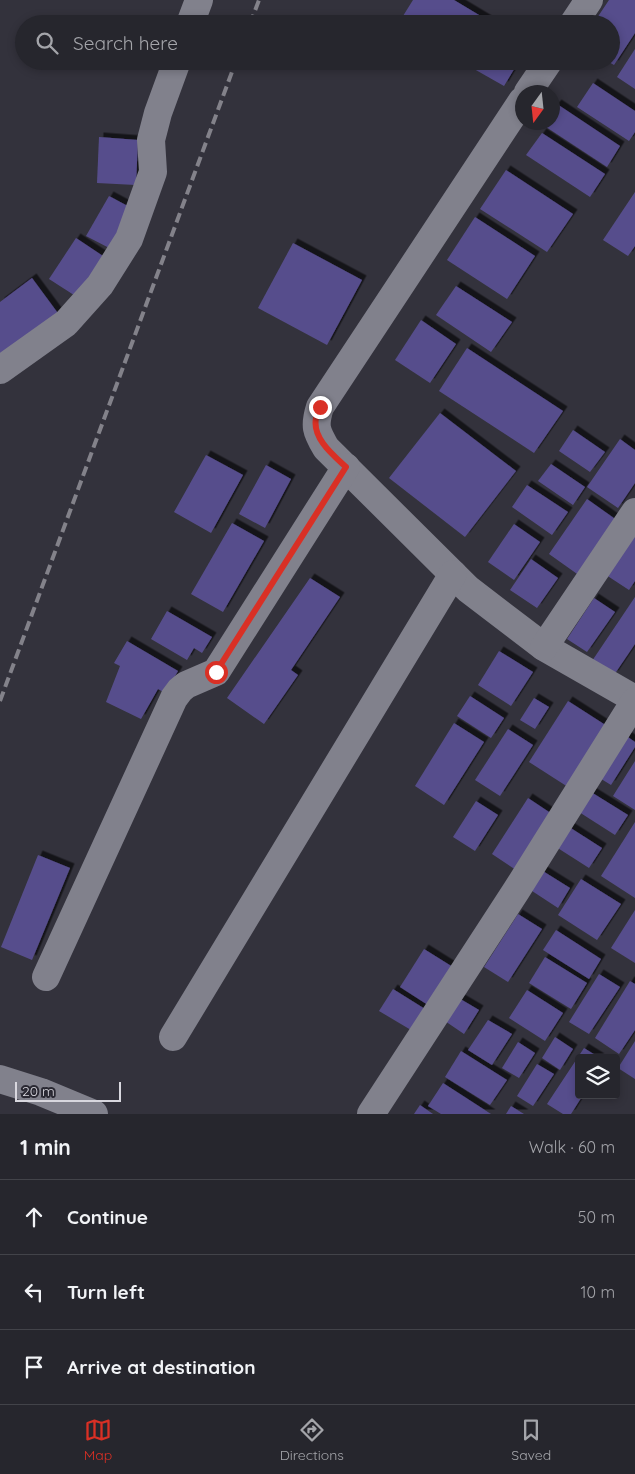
<!DOCTYPE html>
<html lang="en">
<head>
<meta charset="utf-8">
<style>
  body { margin:0; font-family:Quicksand,sans-serif; background:#323239; color:#f1f3f6 }
  .controls { position:absolute; right:15px; bottom:15px; display:grid; overflow:hidden; border-radius:5px; box-shadow:0 2px 8px #0003 }
  .controls button { width:45px; height:45px; display:grid; place-items:center; padding:0; border:0; border-bottom:1px solid #424349; background:#26262d; color:#f1f3f6; font:25px sans-serif }
  .compass { position:absolute; left:515px; top:85px; width:45px; height:45px; border-radius:50%; background:#26262d; box-shadow:0 2px 8px #0003; rotate:195deg }
  .scale { position:absolute; left:15px; bottom:12px; width:106px; box-sizing:border-box; padding-left:5px; border:2px solid #d8d7de; border-top:0; font-size:14px; line-height:18px; white-space:nowrap; color:#d8d7de; -webkit-text-stroke:4px #292832; paint-order:stroke }
  .stop { position:absolute; width:15px; height:15px; margin:-11px; border:4px solid #d93025; border-radius:50%; background:#fff }
  .stop.end { background:#d93025; border-color:#fff; box-shadow:0 1px 5px #0008 }
  .list { margin:0; padding:0; list-style:none }
  h2 { display:flex; justify-content:space-between; align-items:center; height:65px; margin:0; padding:0 20px; font-size:21px }
  h2 small { font-size:16px; font-weight:400; color:#a4a5aa }
  .list li { display:grid; grid-template-columns:32px 1fr auto; gap:15px; align-items:center; box-sizing:border-box; height:75px; padding:0 20px; border-top:1px solid #424349 }
  .list b { display:block; font-size:19px; white-space:nowrap }
  .list em { font-size:16px; font-style:normal; color:#a4a5aa }
  .icon { flex:none; width:28px; height:28px; fill:none; stroke:currentColor; stroke-width:2; stroke-linecap:round; stroke-linejoin:round }
  .map { position:relative; flex:none; width:635px; height:1114px; overflow:hidden }
  .search { position:absolute; background:#26262d; box-shadow:0 2px 8px #0003; left:15px; right:15px; top:15px; height:55px; display:flex; align-items:center; gap:12px; box-sizing:border-box; padding:0 18px; border-radius:28px; color:#a4a5aa; font-size:19px }
  .sheet { height:290px; background:#26262d }
  nav { display:flex; justify-content:space-around; align-items:center; box-sizing:border-box; height:70px; border-top:1px solid #424349; background:#26262d; font-size:14px; color:#a4a5aa }
  nav a { display:grid; justify-items:center; gap:2px }
  nav .on { color:#d93025 }
  .map>svg:first-child { display:block }
  .building { fill:#574e8c; filter:url(#shadow) }
  .lines { fill:none; stroke-linecap:round; stroke-linejoin:round }
  .minor { stroke:#81818c; stroke-width:28 }
  .rail { stroke:#83828a; stroke-width:4; stroke-dasharray:10 5; stroke-linecap:butt }
  .route { stroke:#d93025; stroke-width:6 }
</style>
</head>
<body>
<div class="map">
<svg width="635" height="1114" viewBox="0 0 635 1114">
  <defs>
    <filter id="shadow"><feDropShadow dx="4.5" dy="-4.5" stdDeviation="0" flood-color="#0009"/></filter>
  </defs>
  <rect width="100%" height="100%" fill="#33323c"/>
  <g class="building">
    <path d="M413,0H454L494,24H398Z"/>
    <path d="M609,0H635V33L614,65L607,61H611V24H593Z"/>
    <path d="M635,49V89L617,77Z"/>
    <path d="M460,61H519L504,86Z"/>
    <path d="M593,83L635,111V132L629,141L577,107Z"/>
    <path d="M557,104L620,146L607,167L543,125L545,122H552V110Z"/>
    <path d="M542,133L605,174L590,197L526,155Z"/>
    <path d="M99,137L138,140L136,185L97,183Z"/>
    <path d="M506,170L573,214L547,252L480,209Z"/>
    <path d="M635,192V246L628,256L603,240Z"/>
    <path d="M109,196L137,211L115,251L86,236Z"/>
    <path d="M475,217L535,256L507,299L447,260Z"/>
    <path d="M76,238L103,256L77,297L49,279Z"/>
    <path d="M293,243L362,280L327,345L258,308Z"/>
    <path d="M32,278L60,316L0,360V302Z"/>
    <path d="M456,286L512,322L491,352L436,315Z"/>
    <path d="M421,320L456,344L430,383L395,360Z"/>
    <path d="M467,348L563,411L534,453L439,391Z"/>
    <path d="M440,413L516,471L465,537L389,478Z"/>
    <path d="M573,430L605,452L590,472L559,451Z"/>
    <path d="M620,439L635,450V483L618,508L587,487Z"/>
    <path d="M206,455L243,475L211,533L174,512Z"/>
    <path d="M551,464L585,487L573,505L538,481Z"/>
    <path d="M266,465L291,479L265,528L239,514Z"/>
    <path d="M527,485L568,512L552,535L512,507Z"/>
    <path d="M587,499L618,521L580,576L549,554Z"/>
    <path d="M635,519V581L629,590L600,571Z"/>
    <path d="M232,523L264,541L223,612L191,594Z"/>
    <path d="M514,524L540,542L514,580L488,562Z"/>
    <path d="M531,559L558,578L537,608L510,590Z"/>
    <path d="M310,578L340,597L291,670L298,675L264,724L227,698Z"/>
    <path d="M635,597V644L614,675L592,661Z"/>
    <path d="M594,598L615,612L587,652L567,639Z"/>
    <path d="M167,611L212,637L202,653L194,648L187,660L151,639Z"/>
    <path d="M127,641L178,671L165,693L158,689L141,719L106,702L120,666L114,663Z"/>
    <path d="M499,651L533,672L511,706L478,685Z"/>
    <path d="M470,696L504,718L491,738L457,716Z"/>
    <path d="M534,698L549,707L535,729L520,720Z"/>
    <path d="M568,701L607,726L568,787L529,762Z"/>
    <path d="M454,723L484,742L444,805L415,786Z"/>
    <path d="M508,729L533,745L500,796L475,780Z"/>
    <path d="M625,735L635,742V747L611,785L598,777Z"/>
    <path d="M635,761V810L613,796Z"/>
    <path d="M591,792L628,815L615,835L579,812Z"/>
    <path d="M528,798L552,814L516,870L492,854Z"/>
    <path d="M476,801L498,815L475,851L453,837Z"/>
    <path d="M635,822V898L601,876Z"/>
    <path d="M566,825L602,848L589,868L553,845Z"/>
    <path d="M38,855L70,868L32,960L1,947Z"/>
    <path d="M538,868L570,888L558,908L526,887Z"/>
    <path d="M581,879L621,904L597,940L558,915Z"/>
    <path d="M635,910V963L611,948Z"/>
    <path d="M518,914L542,929L508,982L484,967Z"/>
    <path d="M556,930L601,959L589,979L543,950Z"/>
    <path d="M424,949L456,969L431,1007L400,987Z"/>
    <path d="M545,957L587,983L571,1009L529,983Z"/>
    <path d="M599,974L620,987L589,1034L569,1022Z"/>
    <path d="M630,981L635,984V1030L619,1054L595,1038Z"/>
    <path d="M393,989L425,1009L411,1030L379,1011Z"/>
    <path d="M527,990L563,1013L545,1041L509,1018Z"/>
    <path d="M457,997L479,1010L464,1034L442,1019Z"/>
    <path d="M488,1020L512,1034L492,1065L468,1050Z"/>
    <path d="M555,1037L573,1049L560,1070L542,1058Z"/>
    <path d="M635,1041V1079L618,1068Z"/>
    <path d="M518,1042L535,1053L519,1078L502,1068Z"/>
    <path d="M584,1048L600,1058H579V1095H583L571,1114H563L547,1104Z"/>
    <path d="M461,1051L507,1080L490,1105L445,1077Z"/>
    <path d="M537,1064L554,1074L533,1106L517,1096Z"/>
    <path d="M443,1083L491,1114H441L428,1106Z"/>
    <path d="M420,1105L433,1114H414Z"/>
    <path d="M511,1106L524,1114H506Z"/>
  </g>
  <g class="lines">
    <g class="minor">
      <path d="M190,24L199,0"/>
      <path d="M573,24L589,0"/>
      <path d="M528,92L549,61"/>
      <path d="M522,101L320,407C314,426 316,431 326,448L468,589L544,647L635,699"/>
      <path d="M0,370L66,323L100,285L129,239L153,172L151,140L158,113L177,61"/>
      <path d="M544,647L635,512"/>
      <path d="M46,977L174,698L180,690L186,685L216,672L346,467"/>
      <path d="M173,1037L453,574"/>
      <path d="M0,1079L41,1092L94,1114"/>
      <path d="M371,1114L516,891L635,701"/>
    </g>
    <g class="rail">
      <path d="M250,24L259,0"/>
      <path d="M0,701L236,61"/>
    </g>
  </g>
  <g class="lines">
    <path class="route" d="M216,672L346,467C333,455 312,438 316,418C317,414 319,410 320,407"/>
  </g>
</svg>
<div class="controls">
<button><svg class="icon" aria-label="layers" viewBox="0 0 24 24"><path d="M12 4l9 5-9 5-9-5zM3 14l9 5 9-5"/></svg></button>
</div>
<svg class="compass" viewBox="-18 -18 36 36"><path d="M0-13l5 13h-10z" fill="#e53935"/><path d="M0 13l5-13h-10z" fill="#a4a5aa"/></svg>
<div class="scale">20 m</div>
<div class="stop" style="left:216px;top:672px"></div>
<div class="stop end" style="left:320px;top:407px"></div>
<div class="search"><svg class="icon" aria-label="search" viewBox="0 0 24 24"><circle cx="10" cy="10" r="6"/><path d="M15 15l6 6"/></svg>Search here</div>
</div>
<section class="sheet">
<h2>1 min<small>Walk · 60 m</small></h2>
<ul class="list">
<li><svg class="icon" aria-label="ahead" viewBox="0 0 24 24"><path d="M12 20V5M6 11l6-6 6 6"/></svg><div><b>Continue</b></div><em>50 m</em></li>
<li><svg class="icon" aria-label="left" viewBox="0 0 24 24"><path d="M17 20v-9H6M10 6l-5 5 5 5"/></svg><div><b>Turn left</b></div><em>10 m</em></li>
<li><svg class="icon" aria-label="arrive" viewBox="0 0 24 24"><path d="M6 21V4h12l-3 4 3 4H6"/></svg><div><b>Arrive at destination</b></div></li>
</ul>
</section>
<nav>
<a class="on"><svg class="icon" aria-label="map" viewBox="0 0 24 24"><path d="M3 6l6-2 6 2 6-2v14l-6 2-6-2-6 2zM9 4v14M15 6v14"/></svg>Map</a>
<a><svg class="icon" aria-label="directions" viewBox="0 0 24 24"><path d="M12 3l9 9-9 9-9-9zM9 14v-3h6M13 9l2 2-2 2"/></svg>Directions</a>
<a><svg class="icon" aria-label="saved" viewBox="0 0 24 24"><path d="M7 4h10v16l-5-4-5 4z"/></svg>Saved</a>
</nav>
</body>
</html>
